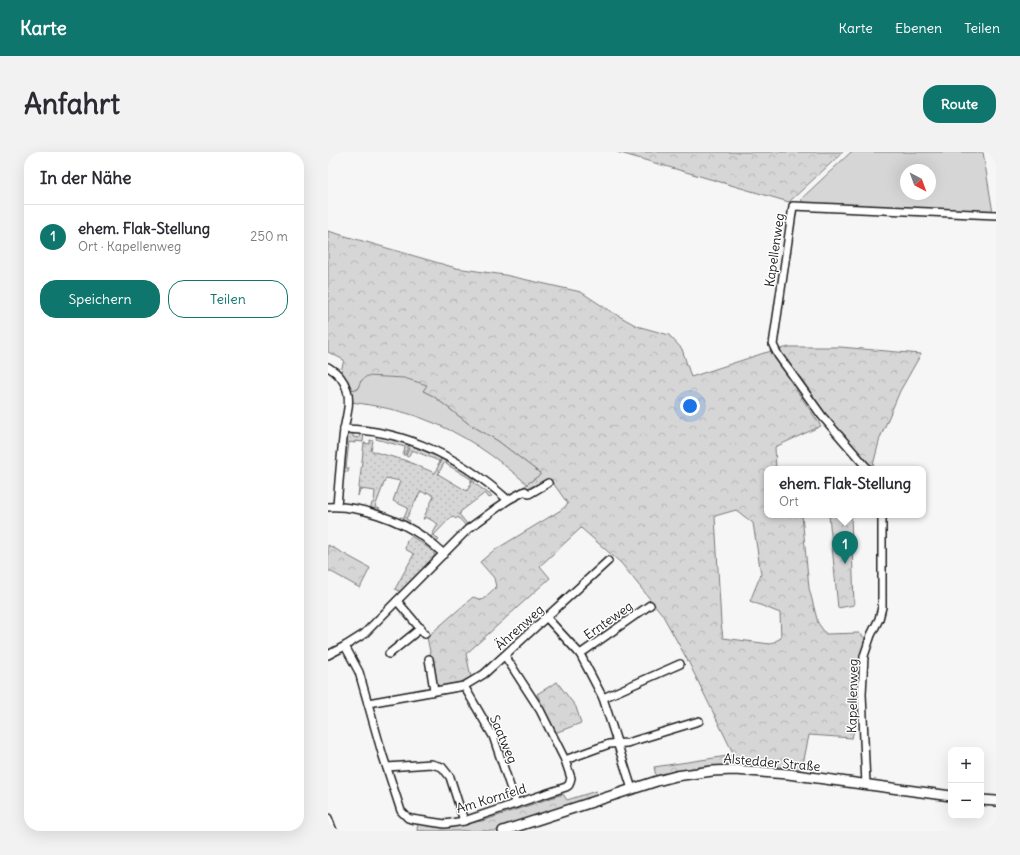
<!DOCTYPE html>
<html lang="de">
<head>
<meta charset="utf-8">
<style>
  body { margin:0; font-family:Delius,sans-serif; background:#f2f2f3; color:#2b2b33 }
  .controls { position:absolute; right:12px; bottom:12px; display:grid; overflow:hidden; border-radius:8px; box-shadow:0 4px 16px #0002 }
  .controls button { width:36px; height:36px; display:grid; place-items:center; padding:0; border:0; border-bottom:1px solid #e1e1e2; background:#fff; color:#2b2b33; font:20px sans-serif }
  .compass { position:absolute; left:572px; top:12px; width:36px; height:36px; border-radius:50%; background:#fff; box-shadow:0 4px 16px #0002; rotate:139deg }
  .you { position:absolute; left:362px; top:254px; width:14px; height:14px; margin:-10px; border:3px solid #fff; border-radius:50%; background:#1a73e8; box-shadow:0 0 0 6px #1a73e833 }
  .badge { display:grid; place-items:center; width:26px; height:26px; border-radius:50%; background:#0f766e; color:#fff; font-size:13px; font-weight:700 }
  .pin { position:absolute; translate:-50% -33px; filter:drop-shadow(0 1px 2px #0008) }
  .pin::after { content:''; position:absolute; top:21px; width:14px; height:12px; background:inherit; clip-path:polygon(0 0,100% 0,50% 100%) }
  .popup { position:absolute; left:436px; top:314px; width:162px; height:52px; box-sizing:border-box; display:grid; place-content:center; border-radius:8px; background:#fff; filter:drop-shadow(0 1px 3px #0005); font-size:13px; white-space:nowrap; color:#7c7c81 }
  .popup b { font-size:15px; color:#2b2b33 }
  .popup::after { content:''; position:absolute; left:50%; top:100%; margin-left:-8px; border:8px solid transparent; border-top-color:#fff }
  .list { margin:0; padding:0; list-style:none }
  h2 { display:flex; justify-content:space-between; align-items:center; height:52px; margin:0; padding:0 16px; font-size:17px }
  h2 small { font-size:13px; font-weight:400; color:#7c7c81 }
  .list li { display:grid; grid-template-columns:26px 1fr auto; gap:12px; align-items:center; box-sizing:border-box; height:64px; padding:0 16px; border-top:1px solid #e1e1e2 }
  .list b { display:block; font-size:15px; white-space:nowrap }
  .list p { margin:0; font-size:13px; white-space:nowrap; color:#7c7c81 }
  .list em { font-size:13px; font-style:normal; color:#7c7c81 }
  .actions { display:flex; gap:8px; padding:12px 16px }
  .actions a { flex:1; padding:9px 0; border:1px solid #0f766e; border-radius:16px; text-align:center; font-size:14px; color:#0f766e }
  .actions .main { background:#0f766e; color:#fff }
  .map { position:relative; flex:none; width:668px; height:679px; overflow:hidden; border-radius:16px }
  header { display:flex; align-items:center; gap:24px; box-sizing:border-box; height:56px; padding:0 20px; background:#0f766e; color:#fff }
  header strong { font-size:19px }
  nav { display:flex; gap:22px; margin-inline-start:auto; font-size:14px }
  .intro { display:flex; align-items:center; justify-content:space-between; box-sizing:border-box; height:96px; padding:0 24px }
  h1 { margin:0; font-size:28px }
  .button { padding:10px 18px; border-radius:16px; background:#0f766e; color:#fff; font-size:14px; font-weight:700 }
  main { display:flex; gap:24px; padding:0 24px }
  aside { flex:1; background:#fff; border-radius:16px; box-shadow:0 4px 16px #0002 }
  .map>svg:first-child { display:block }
  .grass { fill:url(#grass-dots); stroke:#797979 }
  .forest { fill:url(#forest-crowns); stroke:#797979; fill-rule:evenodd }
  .garden { fill:#d6d6d6; stroke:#797979; fill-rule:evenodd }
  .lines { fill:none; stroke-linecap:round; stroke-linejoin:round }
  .street-casing { stroke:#1c1c1c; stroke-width:10 }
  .secondary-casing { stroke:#1c1c1c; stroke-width:12 }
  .street { stroke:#fff; stroke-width:7 }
  .secondary { stroke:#fff; stroke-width:9 }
  .labels { text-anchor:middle; stroke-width:3; stroke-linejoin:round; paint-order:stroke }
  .street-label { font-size:13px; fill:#1c1c1c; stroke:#fff }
</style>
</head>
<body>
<header>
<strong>Karte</strong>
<nav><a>Karte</a><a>Ebenen</a><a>Teilen</a></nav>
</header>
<div class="intro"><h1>Anfahrt</h1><a class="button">Route</a></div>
<main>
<aside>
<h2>In der Nähe<small></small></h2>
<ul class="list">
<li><span class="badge">1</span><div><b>ehem. Flak-Stellung</b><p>Ort · Kapellenweg</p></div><em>250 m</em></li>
</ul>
<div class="actions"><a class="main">Speichern</a><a>Teilen</a></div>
</aside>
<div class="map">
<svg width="668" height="679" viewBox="0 0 668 679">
  <defs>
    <pattern id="grass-dots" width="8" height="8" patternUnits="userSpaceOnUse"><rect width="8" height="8" fill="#d6d6d6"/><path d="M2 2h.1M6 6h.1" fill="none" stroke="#b7b7b7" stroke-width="1.8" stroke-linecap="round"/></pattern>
    <pattern id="forest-crowns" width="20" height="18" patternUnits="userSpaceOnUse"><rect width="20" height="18" fill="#d6d6d6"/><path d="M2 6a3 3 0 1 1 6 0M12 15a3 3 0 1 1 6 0" fill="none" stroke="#b7b7b7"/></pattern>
  </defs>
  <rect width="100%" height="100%" fill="#f6f6f6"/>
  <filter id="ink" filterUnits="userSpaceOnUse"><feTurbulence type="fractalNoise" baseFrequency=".025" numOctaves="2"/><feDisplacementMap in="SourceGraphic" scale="8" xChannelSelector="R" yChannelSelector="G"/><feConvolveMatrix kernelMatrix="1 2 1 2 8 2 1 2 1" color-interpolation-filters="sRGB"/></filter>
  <g filter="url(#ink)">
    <g class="grass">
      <path d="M22,280H25V285L31,286L32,281H36L35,290L27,289V291L21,290L18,316H21L20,320H15L20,282Z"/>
      <path d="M49,283L81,292L77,303H75L77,295L48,287Z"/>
      <path d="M42,288L45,289L43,299L76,308L107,321L114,306L118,308L110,322L139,339L147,325L149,327L146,331L164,344L161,346L157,341L132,360L133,361L131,362L140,373L138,374L130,365L128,367L124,364L106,383L111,388L108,390L99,384L103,385L110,372L98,365L96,367H95L106,344L99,340L98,342L93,339L78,367L82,369L80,372L71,367L72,365L76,366L80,356L65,349L72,329L58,326L47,355L52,357L51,360L42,357L44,351L46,350L47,339L32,337L30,344L36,291L42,292Z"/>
      <path d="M82,293L113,306L110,313L111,309L84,298L80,305L78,304Z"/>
      <path d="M120,309L146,324L143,330V327L118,312Z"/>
      <path d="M83,384L105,399L107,403L104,407L72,440L67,437L86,402L77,397L79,388Z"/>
    </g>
    <g class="forest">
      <path d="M289,0H515L461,50Z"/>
      <path d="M0,79L128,116L177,123L253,140L282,159L309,174L341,183L354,197L363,225L436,201L461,195H512L593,202L572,239L552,286L544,317L499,264L472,225L460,226L493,274L447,295L448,317H439V363H474L481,436L490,471L498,482L531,481L537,486L531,519L528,570L524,586L481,583L474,617L444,614H400L329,629L326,615L406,603L360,509L334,462L293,411L253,376L212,414L222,426L138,502L143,525L133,530L109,535L99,485L145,445L154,448L168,435L166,426L152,410L165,399L233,358L240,352L225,331L219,334L214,330L184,343L213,322L170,289L141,272L105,244L95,239L98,233L33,229L29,238L22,237L13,219L16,208L0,200ZM408,358L425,371L433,422L422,449L452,461L453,486L442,492L395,486L393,471L387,364Z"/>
      <path d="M501,363H523L526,453L510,456Z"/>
      <path d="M0,393L42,416L32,436L0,418Z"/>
      <path d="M229,530L248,555L253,571L227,581L209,542Z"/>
      <path d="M268,639L271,648L175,679H89L90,669L117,672L154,669L235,642L239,648Z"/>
    </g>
    <g class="garden">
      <path d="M523,0H655L665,61L476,53L473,47ZM578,18H602V42H578Z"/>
      <path d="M39,224L76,226L99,233L95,239L105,244L141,272L170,289L213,322L199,332C168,305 135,281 96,267C73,258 48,254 24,250L22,237L29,238L33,229Z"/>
    </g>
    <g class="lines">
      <g class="street-casing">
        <g id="street">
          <path d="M0,215C9,220 16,228 19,238C23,251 18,265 16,278C13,303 11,329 9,354"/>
          <path d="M16,277C78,278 134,307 180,348"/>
          <path d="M540,317L494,264L450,203L445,193L465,54L668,63"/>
          <path d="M0,355C31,353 72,368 97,386C103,391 110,397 116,402"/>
          <path d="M69,449L97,482"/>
          <path d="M219,466L252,502L275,546L304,637"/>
          <path d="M17,494L31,520L54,601L73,659L80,666L83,667L117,672L136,669L238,635L241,633L243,626L237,608L212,558L177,504"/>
          <path d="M61,502L93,476"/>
          <path d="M252,502L322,453"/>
          <path d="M0,503L17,494L36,482L140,377L180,348L197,339L201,342L220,331"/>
          <path d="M101,507L106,538"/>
          <path d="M136,534L165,584L188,652"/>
          <path d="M275,546L352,512"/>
          <path d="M40,551L136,534L156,522L280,409"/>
          <path d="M237,608L281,592L299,591L371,569"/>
          <path d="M59,615L103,612L114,615L122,625L136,669"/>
          <path d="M538,633L534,542L536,504L543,483L551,467L554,455V363"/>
          <path d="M0,666L5,679"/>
        </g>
      </g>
      <g class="secondary-casing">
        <g id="secondary">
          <path d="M653,648L668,649"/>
          <path d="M175,679L329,629L348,624L384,619L406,618L460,622L623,644"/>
        </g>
      </g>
      <use href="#street" class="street"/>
      <use href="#secondary" class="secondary"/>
    </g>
  </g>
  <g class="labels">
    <g class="street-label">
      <text transform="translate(446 98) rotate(-82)" y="5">Kapellenweg</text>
      <text transform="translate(280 468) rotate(-35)" y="5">Ernteweg</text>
      <text transform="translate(191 475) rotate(-42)" y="5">Ährenweg</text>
      <text transform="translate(524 544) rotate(-89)" y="5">Kapellenweg</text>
      <text transform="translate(176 587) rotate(67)" y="5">Saatweg</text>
      <text transform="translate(444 610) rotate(5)" y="5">Alstedder Straße</text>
      <text transform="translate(163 646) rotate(-17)" y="5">Am Kornfeld</text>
    </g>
  </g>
</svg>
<div class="controls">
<button>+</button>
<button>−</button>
</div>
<svg class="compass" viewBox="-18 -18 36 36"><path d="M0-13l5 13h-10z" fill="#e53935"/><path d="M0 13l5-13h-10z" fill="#7c7c81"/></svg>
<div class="you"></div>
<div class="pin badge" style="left:517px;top:412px">1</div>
<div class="popup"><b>ehem. Flak-Stellung</b>Ort</div>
</div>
</main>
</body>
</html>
